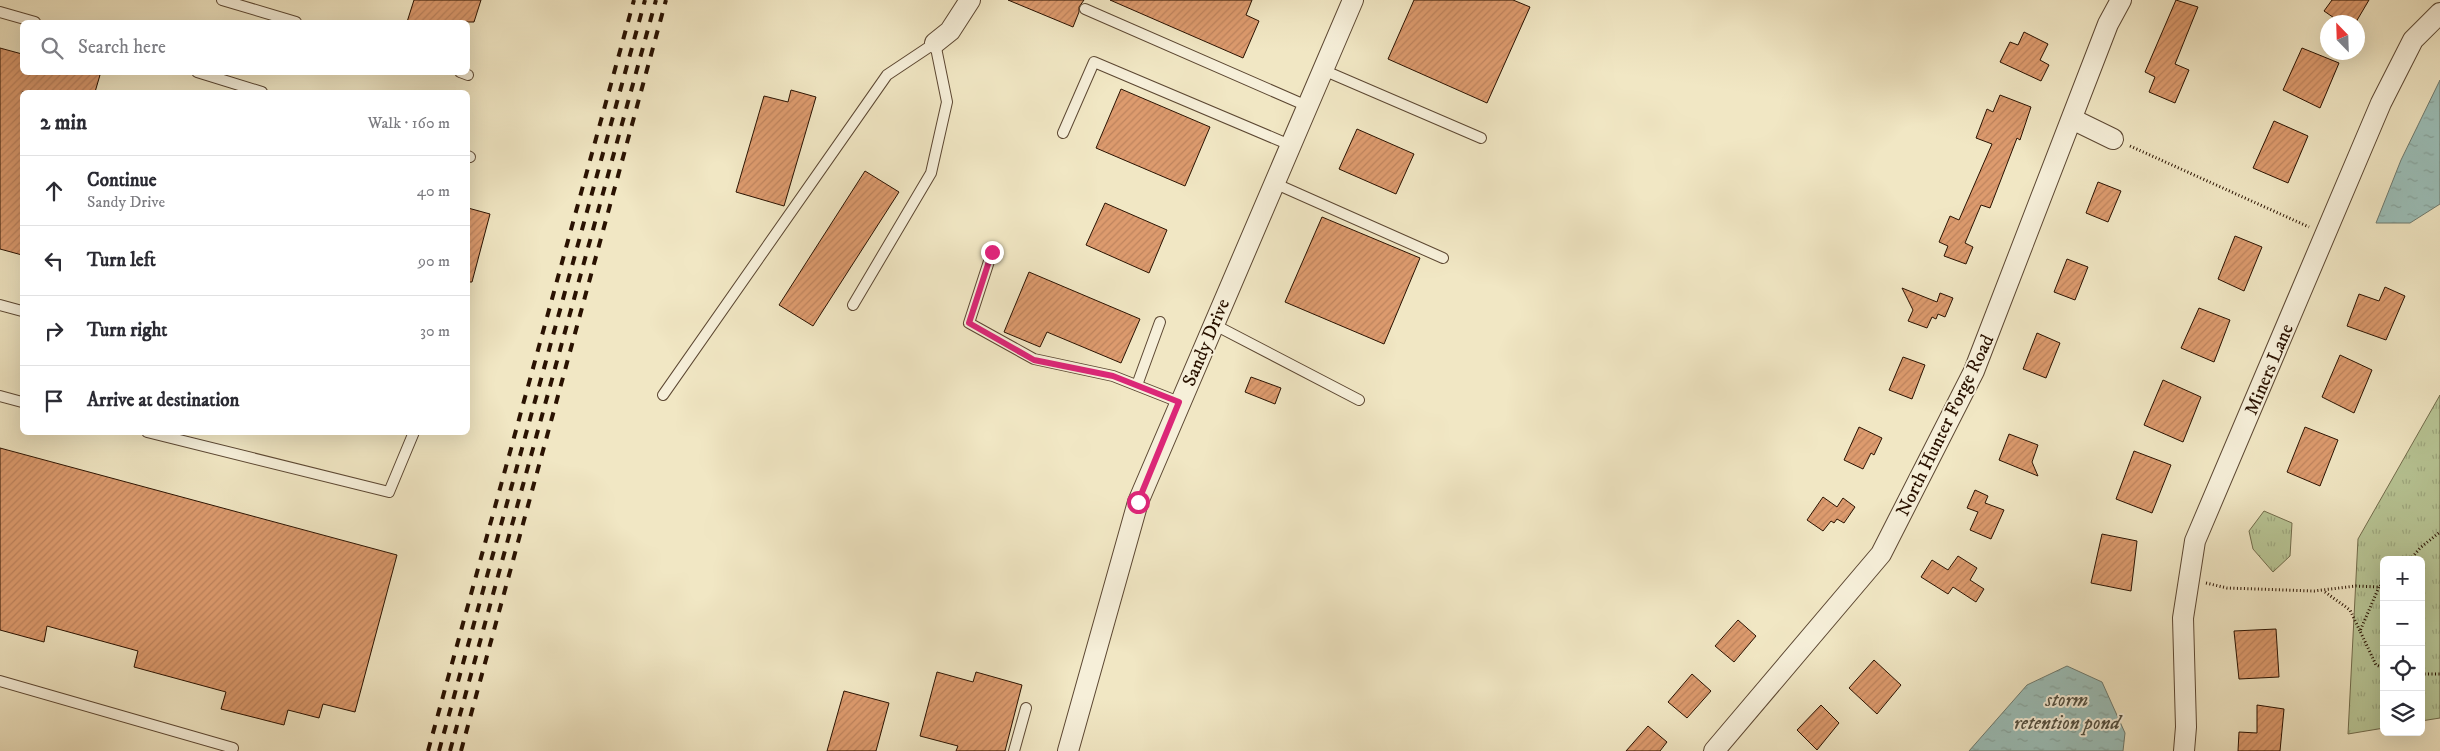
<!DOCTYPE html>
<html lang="en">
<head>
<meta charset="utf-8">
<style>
  body { margin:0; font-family:"IM FELL DW Pica",serif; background:#f7f7f7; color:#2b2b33 }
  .controls { position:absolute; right:15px; bottom:15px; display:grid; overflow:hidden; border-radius:8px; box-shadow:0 5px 20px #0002 }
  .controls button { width:45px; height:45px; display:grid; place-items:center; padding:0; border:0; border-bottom:1px solid #e1e1e2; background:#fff; color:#2b2b33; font:25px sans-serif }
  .compass { position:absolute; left:2320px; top:15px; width:45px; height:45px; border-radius:50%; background:#fff; box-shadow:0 5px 20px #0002; rotate:337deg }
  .stop { position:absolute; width:15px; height:15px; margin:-11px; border:4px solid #db2777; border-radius:50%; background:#fff }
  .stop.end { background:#db2777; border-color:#fff; box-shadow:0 1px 5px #0008 }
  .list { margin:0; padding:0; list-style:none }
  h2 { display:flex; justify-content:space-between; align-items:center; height:65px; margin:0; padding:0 20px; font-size:21px }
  h2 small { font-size:16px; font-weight:400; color:#7c7c81 }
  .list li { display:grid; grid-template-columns:32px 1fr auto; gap:15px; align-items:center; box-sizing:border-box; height:70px; padding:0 20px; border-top:1px solid #e1e1e2 }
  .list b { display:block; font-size:19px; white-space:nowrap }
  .list p { margin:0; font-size:16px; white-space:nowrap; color:#7c7c81 }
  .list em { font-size:16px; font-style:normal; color:#7c7c81 }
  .icon { flex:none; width:28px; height:28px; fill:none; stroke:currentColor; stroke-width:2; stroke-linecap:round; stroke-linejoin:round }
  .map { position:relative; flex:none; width:2440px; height:751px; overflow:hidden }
  .search { position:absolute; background:#fff; box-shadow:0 5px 20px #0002; left:20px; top:20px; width:450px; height:55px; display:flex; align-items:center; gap:12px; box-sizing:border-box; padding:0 18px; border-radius:8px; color:#7c7c81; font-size:19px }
  .panel { position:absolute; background:#fff; box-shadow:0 5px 20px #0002; left:20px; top:90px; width:450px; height:345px; border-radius:8px }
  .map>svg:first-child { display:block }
  .park { fill:url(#park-tufts); stroke:#716c4c }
  .water { fill:url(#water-ripples); stroke:#6e7a6f }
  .building { fill:url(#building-hatch); stroke:#2a1201 }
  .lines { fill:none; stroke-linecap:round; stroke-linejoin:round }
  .service-casing { stroke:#5c4732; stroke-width:12 }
  .minor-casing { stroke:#5c4732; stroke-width:22 }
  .path { stroke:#2a1201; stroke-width:3; stroke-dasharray:1 2.5; stroke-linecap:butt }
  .service { stroke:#f6efd9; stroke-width:10 }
  .minor { stroke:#f6efd9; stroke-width:20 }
  .rail { stroke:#2a1201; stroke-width:4; stroke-dasharray:9 9; stroke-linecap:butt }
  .route { stroke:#db2777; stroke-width:6 }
  .labels { text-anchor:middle; stroke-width:4; stroke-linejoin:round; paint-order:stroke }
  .street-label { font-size:19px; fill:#2a1201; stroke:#f6efd9 }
  .water-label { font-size:20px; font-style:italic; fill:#524f41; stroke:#f6efd9 }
</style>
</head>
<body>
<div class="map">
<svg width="2440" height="751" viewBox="0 0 2440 751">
  <defs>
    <pattern id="park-tufts" width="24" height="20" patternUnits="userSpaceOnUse" patternTransform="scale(1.25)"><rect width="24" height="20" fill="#b8c696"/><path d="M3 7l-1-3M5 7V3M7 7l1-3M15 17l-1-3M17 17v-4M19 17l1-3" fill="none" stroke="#9ea980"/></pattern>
    <pattern id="water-ripples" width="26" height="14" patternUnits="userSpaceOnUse" patternTransform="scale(1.25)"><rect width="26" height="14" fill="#9bbfb9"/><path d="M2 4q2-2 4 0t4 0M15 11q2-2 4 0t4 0" fill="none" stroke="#86a39d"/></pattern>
    <pattern id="building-hatch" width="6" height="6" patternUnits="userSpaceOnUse" patternTransform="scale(1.25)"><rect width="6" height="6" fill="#dd9b6e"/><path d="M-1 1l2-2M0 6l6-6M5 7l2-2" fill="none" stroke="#be845e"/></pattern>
  </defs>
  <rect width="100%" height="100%" fill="#f1e7c4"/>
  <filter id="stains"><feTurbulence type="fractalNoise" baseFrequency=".004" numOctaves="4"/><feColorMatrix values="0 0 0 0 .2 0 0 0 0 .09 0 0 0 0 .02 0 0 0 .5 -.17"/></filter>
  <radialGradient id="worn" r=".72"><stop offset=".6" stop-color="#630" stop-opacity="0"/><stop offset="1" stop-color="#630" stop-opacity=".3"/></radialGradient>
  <g class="park">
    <path d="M2440,395V718L2421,721V560H2384V728L2348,734L2358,539Z"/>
    <path d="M2264,511L2292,523L2290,556L2273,572L2253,549L2249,531Z"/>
  </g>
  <g class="water">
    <path d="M2440,80V204L2410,223H2376L2401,160Z"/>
    <path d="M2067,666L2102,682L2125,733L2123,751H1969L2027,685Z"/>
  </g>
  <g class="building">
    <path d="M414,0H481L474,22H407Z"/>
    <path d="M1008,0H1084L1079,7V12L1073,27Z"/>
    <path d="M1110,0H1252L1246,15L1259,21L1243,58Z"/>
    <path d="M1414,0H1513L1530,7L1487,103L1388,59Z"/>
    <path d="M2176,0L2198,7L2175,64L2189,70L2175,103L2149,92L2155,77L2145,72Z"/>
    <path d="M2332,0H2369L2356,22H2340L2324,11Z"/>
    <path d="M2024,32L2048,44L2040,60L2049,65L2041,81L2000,62L2010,42L2018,45Z"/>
    <path d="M0,48L22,54V72H90L100,75L95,92H22V255L0,249Z"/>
    <path d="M2302,48L2339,63L2320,108L2283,90Z"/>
    <path d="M1121,89L1210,127L1185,186L1096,148Z"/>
    <path d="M791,90L816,97L784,206L736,192L764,96L788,102Z"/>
    <path d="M2000,95L2031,107L2020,140L2017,138L1990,208L1981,205L1965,243L1973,247L1966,264L1944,256L1948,246L1939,242L1950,216L1959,220L1992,144L1976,138L1987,109L1993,112Z"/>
    <path d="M2274,121L2308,136L2288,183L2253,168Z"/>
    <path d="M1357,129L1414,154L1396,194L1339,169Z"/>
    <path d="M865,171L899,192L813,326L779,305Z"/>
    <path d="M2098,182L2121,191L2108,222L2086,213Z"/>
    <path d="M1105,203L1167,230L1149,273L1086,245Z"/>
    <path d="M468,208L490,214L472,282H468Z"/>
    <path d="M1322,217L1420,258L1384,344L1285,302Z"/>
    <path d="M2235,236L2262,247L2244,291L2218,279Z"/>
    <path d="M2067,259L2088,267L2075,300L2054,292Z"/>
    <path d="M1029,272L1140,319L1121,363L1047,332L1040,347L1004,332Z"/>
    <path d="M2385,287L2405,296L2386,340L2347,326L2359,294L2379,301Z"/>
    <path d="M1902,288L1937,302L1940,293L1953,298L1945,317L1938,314L1936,319L1932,317L1927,328L1908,321L1913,310Z"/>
    <path d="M2199,308L2230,320L2214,362L2181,348Z"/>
    <path d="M2037,333L2060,343L2046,378L2023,369Z"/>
    <path d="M2340,355L2372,370L2354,413L2322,397Z"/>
    <path d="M1903,357L1925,365L1912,399L1889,390Z"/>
    <path d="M1251,377L1281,388L1275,404L1245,392Z"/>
    <path d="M2163,380L2201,397L2183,442L2144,425Z"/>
    <path d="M1859,427L1882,438L1874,455L1871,453L1863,469L1844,460Z"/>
    <path d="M2305,427L2338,440L2320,486L2287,472Z"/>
    <path d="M2009,434L2038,445L2032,462L2038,476L1999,460Z"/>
    <path d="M0,448L397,555L355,712L323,704L319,718L288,710L284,725L221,709L226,692L134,667L138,651L47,626L44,642L0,630Z"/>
    <path d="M2134,451L2171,465L2152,513L2116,499Z"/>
    <path d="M1975,490L1988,496L1985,503L2004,510L1991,539L1970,530L1978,512L1967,508Z"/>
    <path d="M1823,497L1837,507L1843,498L1855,507L1844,523L1837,519L1834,523L1831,521L1823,531L1807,520Z"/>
    <path d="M2102,534L2137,541L2131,591L2091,583Z"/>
    <path d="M1958,556L1977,568L1970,580L1984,589L1976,602L1953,587L1948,594L1921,577L1932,560L1948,570Z"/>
    <path d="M1738,620L1756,636L1734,662L1715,646Z"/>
    <path d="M2276,629L2279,677L2239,679L2234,631Z"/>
    <path d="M1874,660L1901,685L1877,714L1849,688Z"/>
    <path d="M937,672L973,682L976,672L1022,685L1005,751H956L958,746L920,736Z"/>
    <path d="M1692,674L1711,691L1687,718L1668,702Z"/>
    <path d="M844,691L889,703L876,751H827Z"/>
    <path d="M1821,705L1839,723L1817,750L1797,730Z"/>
    <path d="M2257,705L2284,709L2280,751H2238L2239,732L2257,733Z"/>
    <path d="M1648,726L1667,742L1660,751H1626Z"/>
  </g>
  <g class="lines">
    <g class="service-casing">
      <g id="service">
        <path d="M222,0L296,22"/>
        <path d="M1085,9L1307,106"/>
        <path d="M0,12L35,22"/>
        <path d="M1323,70L1481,138"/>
        <path d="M197,72L262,92"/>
        <path d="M460,72L468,75"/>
        <path d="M1063,133L1094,62L1290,145"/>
        <path d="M468,156L470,157"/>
        <path d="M1274,183L1443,258"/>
        <path d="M992,252L969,323L1034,359L1113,376L1179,402"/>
        <path d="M0,305L22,311"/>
        <path d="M1213,324L1359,400"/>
        <path d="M1137,385L1160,322"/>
        <path d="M663,395L887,75L935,43L947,102L931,173L853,305"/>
        <path d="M0,396L22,402"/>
        <path d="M147,432L389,492L414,432"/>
        <path d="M0,681L233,748"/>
        <path d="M1014,751L1026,708"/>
      </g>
    </g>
    <g class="minor-casing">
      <g id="minor">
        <path d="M935,43L950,31L970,0"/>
        <path d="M2072,119L2113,139"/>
        <path d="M1068,751L1138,502L1353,0"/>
        <path d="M1714,751L1881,554L1974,371L2108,24L2121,0"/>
        <path d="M2184,751L2186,727L2183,618L2195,541L2381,103L2413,40L2440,13"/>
      </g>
    </g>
    <g class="path">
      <path d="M2130,146L2309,227"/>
      <path d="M2410,560L2420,548L2440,532"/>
      <path d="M2206,583L2227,588L2314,591L2356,586L2379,587L2384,583"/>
      <path d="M2379,587L2360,631L2376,665L2384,668"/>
      <path d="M2325,592L2350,610L2360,631"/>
      <path d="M2421,674H2440"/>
    </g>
    <use href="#service" class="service"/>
    <use href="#minor" class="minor"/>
    <g class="rail">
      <path d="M428,751L634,0"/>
      <path d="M439,751L645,0"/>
      <path d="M450,751L656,0"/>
      <path d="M461,751L666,0"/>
    </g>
  </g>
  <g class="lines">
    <path class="route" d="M992,252L969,323L1034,360L1113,376L1179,402L1138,502"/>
  </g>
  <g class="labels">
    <g class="street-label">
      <text transform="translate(1205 342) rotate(-67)" y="7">Sandy Drive</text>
      <text transform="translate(2268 369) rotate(-67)" y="7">Miners Lane</text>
      <text transform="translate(1944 425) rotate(-64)" y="7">North Hunter Forge Road</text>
    </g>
    <g class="water-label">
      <text x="2067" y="706">storm<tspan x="2067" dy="23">retention pond</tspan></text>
    </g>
  </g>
  <rect width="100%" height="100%" filter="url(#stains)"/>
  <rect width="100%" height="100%" fill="url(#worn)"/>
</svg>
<div class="controls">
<button>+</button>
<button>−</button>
<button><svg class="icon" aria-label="locate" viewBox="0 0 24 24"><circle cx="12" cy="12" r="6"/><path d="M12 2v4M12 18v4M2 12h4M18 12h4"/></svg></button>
<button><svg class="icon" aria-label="layers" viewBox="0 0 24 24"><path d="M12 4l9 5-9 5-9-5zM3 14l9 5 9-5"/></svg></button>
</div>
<svg class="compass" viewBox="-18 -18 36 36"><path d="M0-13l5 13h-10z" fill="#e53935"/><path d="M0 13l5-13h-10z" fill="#7c7c81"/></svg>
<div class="stop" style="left:1138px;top:502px"></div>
<div class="stop end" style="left:992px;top:252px"></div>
<div class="search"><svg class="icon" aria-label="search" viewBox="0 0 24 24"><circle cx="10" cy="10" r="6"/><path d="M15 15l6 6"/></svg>Search here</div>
<section class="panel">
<h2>2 min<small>Walk · 160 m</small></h2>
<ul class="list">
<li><svg class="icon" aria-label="ahead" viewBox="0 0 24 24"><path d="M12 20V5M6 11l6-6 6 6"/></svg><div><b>Continue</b><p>Sandy Drive</p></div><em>40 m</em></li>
<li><svg class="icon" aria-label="left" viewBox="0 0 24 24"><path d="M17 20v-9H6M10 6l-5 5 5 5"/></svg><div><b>Turn left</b></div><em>90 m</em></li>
<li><svg class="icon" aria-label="right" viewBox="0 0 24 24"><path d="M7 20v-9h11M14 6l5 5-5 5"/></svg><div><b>Turn right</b></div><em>30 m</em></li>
<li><svg class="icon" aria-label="arrive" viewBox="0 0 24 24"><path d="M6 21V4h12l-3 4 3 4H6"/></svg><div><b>Arrive at destination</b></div></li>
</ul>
</section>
</div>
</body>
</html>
